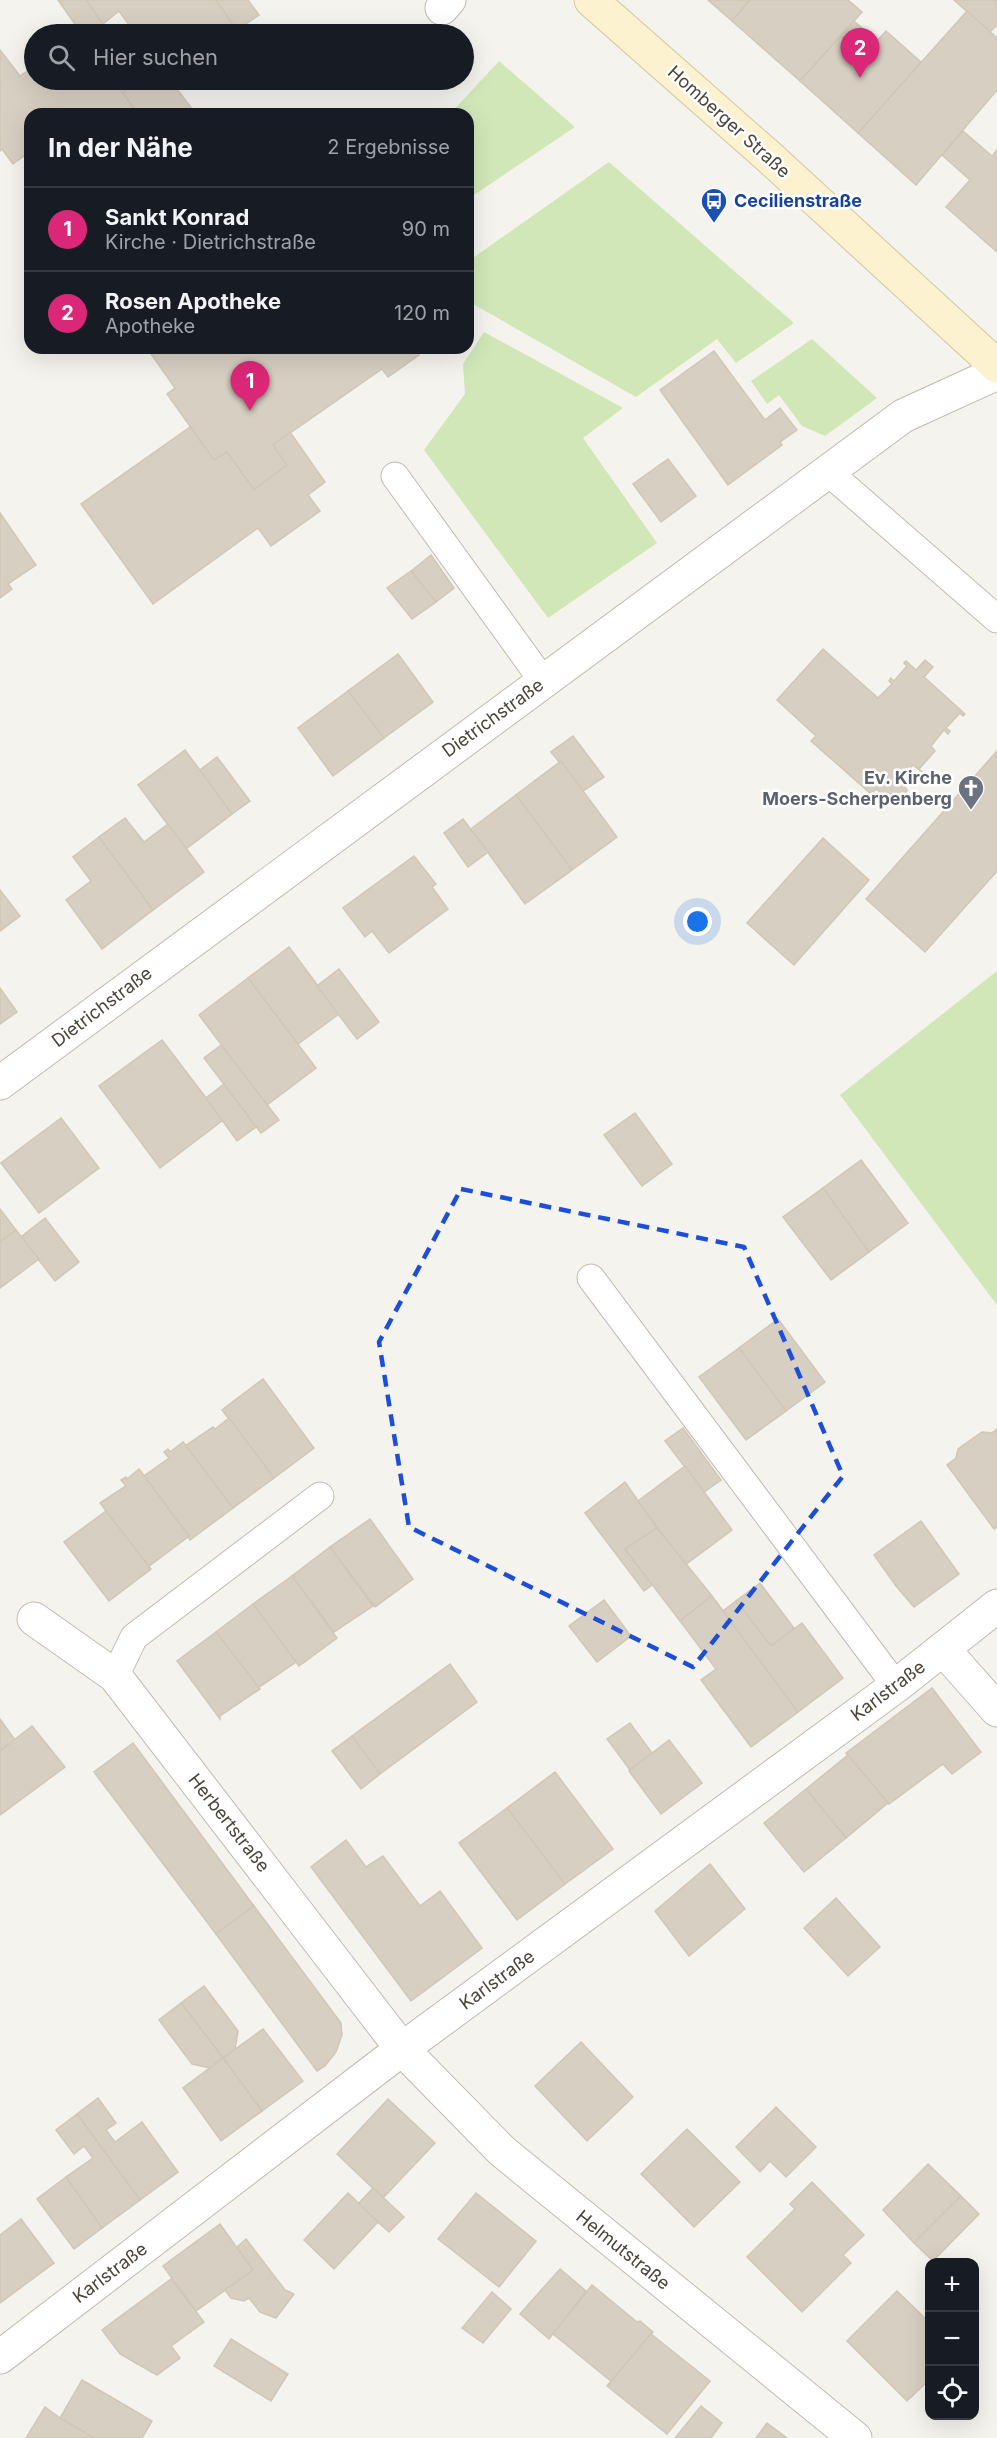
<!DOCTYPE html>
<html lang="de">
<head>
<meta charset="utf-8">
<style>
  body { margin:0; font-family:Inter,sans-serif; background:#20242c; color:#f1f3f6 }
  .controls { position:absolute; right:18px; bottom:18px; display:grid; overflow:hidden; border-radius:12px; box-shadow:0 6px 24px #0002 }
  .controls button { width:54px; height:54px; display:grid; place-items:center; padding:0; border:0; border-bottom:2px solid #363941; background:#171b24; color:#f1f3f6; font:30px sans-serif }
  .you { position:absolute; left:698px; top:922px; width:21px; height:21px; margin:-15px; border:4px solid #fff; border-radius:50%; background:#1a73e8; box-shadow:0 0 0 9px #1a73e833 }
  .badge { display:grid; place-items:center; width:39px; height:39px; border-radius:50%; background:#db2777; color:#fff; font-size:20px; font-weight:700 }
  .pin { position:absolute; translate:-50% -50px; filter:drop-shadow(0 2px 3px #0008) }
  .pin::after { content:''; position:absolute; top:32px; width:21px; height:18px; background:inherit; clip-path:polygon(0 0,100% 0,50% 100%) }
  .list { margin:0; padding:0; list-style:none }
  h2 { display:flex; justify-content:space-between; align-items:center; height:78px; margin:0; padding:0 24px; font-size:26px }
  h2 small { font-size:20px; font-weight:400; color:#9ea1a6 }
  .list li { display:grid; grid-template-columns:39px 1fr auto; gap:18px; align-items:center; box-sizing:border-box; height:84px; padding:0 24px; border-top:2px solid #363941 }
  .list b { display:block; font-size:22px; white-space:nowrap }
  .list p { margin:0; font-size:20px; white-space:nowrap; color:#9ea1a6 }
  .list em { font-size:20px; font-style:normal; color:#9ea1a6 }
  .icon { flex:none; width:33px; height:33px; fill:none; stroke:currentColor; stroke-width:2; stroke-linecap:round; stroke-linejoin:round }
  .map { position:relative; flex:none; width:997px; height:2438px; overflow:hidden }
  .search { position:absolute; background:#171b24; box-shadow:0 6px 24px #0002; left:24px; top:24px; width:450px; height:66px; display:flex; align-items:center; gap:15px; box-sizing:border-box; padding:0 21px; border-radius:33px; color:#9ea1a6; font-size:22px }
  .panel { position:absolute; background:#171b24; box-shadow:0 6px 24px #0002; left:24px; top:108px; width:450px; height:246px; border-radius:18px }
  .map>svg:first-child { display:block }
  .green { fill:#d1e7b8 }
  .building { fill:#d7cfc2; stroke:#d1c7b6; stroke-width:1.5 }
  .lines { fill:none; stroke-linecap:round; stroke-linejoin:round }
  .service-casing { stroke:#c1bbaf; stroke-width:29 }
  .minor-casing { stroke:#c1bbaf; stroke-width:35 }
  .secondary-casing { stroke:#d2c69f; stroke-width:35 }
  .service { stroke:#fff; stroke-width:27 }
  .minor { stroke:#fff; stroke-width:33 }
  .secondary { stroke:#fcf2d0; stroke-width:33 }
  .marked { fill:none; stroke:#1d4ed8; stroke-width:4.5; stroke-dasharray:12 8; stroke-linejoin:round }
  .labels { text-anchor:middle; stroke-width:5; stroke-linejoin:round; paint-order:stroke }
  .street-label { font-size:18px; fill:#4a443a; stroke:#fff }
  .transit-label { font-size:18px; font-weight:bold; fill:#164399; stroke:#fff; text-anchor:start }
  .worship-label { font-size:18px; font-weight:bold; fill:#5b616d; stroke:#fff; text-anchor:end }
</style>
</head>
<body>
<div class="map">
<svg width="997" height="2438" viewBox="0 0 997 2438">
  <rect width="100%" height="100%" fill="#f5f3ed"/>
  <g class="green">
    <path d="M499,61L575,127L468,199V114H450Z"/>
    <path d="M609,162L794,323L736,363L717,339L636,397L473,304L470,260Z"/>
    <path d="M484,332L623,408L583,438L657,543L548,618L424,450L465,394L463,364Z"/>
    <path d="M812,339L877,398L825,436L802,426L779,395L767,404L751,381Z"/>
    <path d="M997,971V1305L840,1095Z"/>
  </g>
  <g class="building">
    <path d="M58,0H86L110,34H82Z"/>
    <path d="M86,0H216L237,30L232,34H136L119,11L103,24Z"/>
    <path d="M216,0H248L259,15L237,30Z"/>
    <path d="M708,0H750L732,21Z"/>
    <path d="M750,0H848L862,12L800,81L732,21Z"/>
    <path d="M954,0H997V25L990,32Z"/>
    <path d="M967,11L997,38V90L916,185L858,133Z"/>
    <path d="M854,21L877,41L886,31L921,62L858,133L800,81Z"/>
    <path d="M0,50L20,76L33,67L28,60L34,55V80H114L138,114H30V165L24,156L13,164L2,149L0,151Z"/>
    <path d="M114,80H141L123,93Z"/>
    <path d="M141,80H170L196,114H138L123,93Z"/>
    <path d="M963,131L992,156L997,150V252L946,207L970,180L942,155Z"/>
    <path d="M159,348H414L419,355L388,377L382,369L273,445L287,465L254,490L227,452L214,460L167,394L175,388L151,354Z"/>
    <path d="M714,351L765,420L780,408L797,430L780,442L782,445L728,485L660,390Z"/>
    <path d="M190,427L214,460L227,452L254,490L287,465L273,445L290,432L325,482L308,495L320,511L271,546L258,528L153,604L81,504Z"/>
    <path d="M668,459L696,496L661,522L633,484Z"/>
    <path d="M0,513L36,565L8,584L12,589L0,598Z"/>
    <path d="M431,555L454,588L436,602L411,571Z"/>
    <path d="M411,571L436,602L412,619L387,588Z"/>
    <path d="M823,649L878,698L892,684L889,681L891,678L894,681L907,666L904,663L906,661L916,670L925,660L933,667L924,677L965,714L963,716L960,713L946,728L950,731L948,734L944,730L931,746L935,751L919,769L923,773L913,765L900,780L907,790L905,797L899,802H893L876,789L871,794L811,741L816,736L777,700Z"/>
    <path d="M398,654L433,702L384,738L348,691Z"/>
    <path d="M348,691L384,738L333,776L298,728Z"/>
    <path d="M573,736L604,777L583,791L551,752Z"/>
    <path d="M185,750L232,814L186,849L138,785Z"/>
    <path d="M997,751V871L925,952L866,899Z"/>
    <path d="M217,757L250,801L232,814L200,770Z"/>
    <path d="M561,761L617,837L572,870L516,795Z"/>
    <path d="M516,795L572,870L525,904L471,829Z"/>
    <path d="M125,818L144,842L168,824L204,872L153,910L99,837Z"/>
    <path d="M463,819L488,852L468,867L444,833Z"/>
    <path d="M99,837L153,910L102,949L66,900L91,881L73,857Z"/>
    <path d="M823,838L869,880L794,965L747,923Z"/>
    <path d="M414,856L436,884L432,887L448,909L389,953L372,931L365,937L343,908Z"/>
    <path d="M0,890L20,916L0,931Z"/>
    <path d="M289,947L339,1014L298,1044L248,978Z"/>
    <path d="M339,969L379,1022L357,1039L317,986Z"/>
    <path d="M248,978L316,1068L267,1105L199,1015Z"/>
    <path d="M0,988L17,1012L0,1024Z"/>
    <path d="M162,1040L223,1120L160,1168L99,1086Z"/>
    <path d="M221,1045L279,1120L261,1133L204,1058Z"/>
    <path d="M224,1084L256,1127L237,1141L206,1098Z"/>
    <path d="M635,1113L672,1164L642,1186L604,1135Z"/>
    <path d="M61,1118L99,1168L39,1213L1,1163Z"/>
    <path d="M861,1160L908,1223L869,1252L823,1188Z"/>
    <path d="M823,1188L869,1252L831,1280L783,1217Z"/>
    <path d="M0,1209L16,1230L0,1242Z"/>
    <path d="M45,1218L79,1262L55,1281L21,1237Z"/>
    <path d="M16,1230L39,1259L0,1288V1242Z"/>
    <path d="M778,1319L825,1382L786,1411L739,1348Z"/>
    <path d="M739,1348L786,1411L746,1440L699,1377Z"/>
    <path d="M263,1379L314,1448L274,1478L222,1410Z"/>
    <path d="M229,1418L274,1478L233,1508L185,1446L213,1427L215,1429Z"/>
    <path d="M683,1428L721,1480L704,1492L665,1441Z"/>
    <path d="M997,1429V1527L994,1529L947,1465L956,1458L958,1449L982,1432L992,1433Z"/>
    <path d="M183,1442L233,1508L190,1540L144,1476L169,1458L164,1452L168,1449L170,1452Z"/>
    <path d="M685,1466L732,1530L685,1565L638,1501Z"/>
    <path d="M139,1469L189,1536L148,1567L100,1503L126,1486L121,1480L126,1477L127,1479Z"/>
    <path d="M625,1482L657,1528L625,1549L652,1585L644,1591L585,1513Z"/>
    <path d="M106,1511L151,1569L109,1601L64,1542Z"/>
    <path d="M370,1519L413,1579L375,1607L330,1547Z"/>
    <path d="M921,1521L959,1574L914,1607L896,1586L874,1555Z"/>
    <path d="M657,1528L712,1596L680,1621L625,1549Z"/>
    <path d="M330,1547L373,1606L334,1632L292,1576Z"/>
    <path d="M292,1576L337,1638L299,1666L253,1604Z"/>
    <path d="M760,1583L794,1628L771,1646L736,1601Z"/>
    <path d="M712,1596L798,1712L751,1747L701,1680L716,1669L680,1621Z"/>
    <path d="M604,1600L631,1636L597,1662L569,1626Z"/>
    <path d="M736,1601L771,1646L802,1623L843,1678L798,1712L723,1611Z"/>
    <path d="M253,1604L296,1662L258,1688L216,1632Z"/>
    <path d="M216,1632L260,1689L220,1716V1719L177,1661Z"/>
    <path d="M450,1664L477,1702L380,1774L352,1736Z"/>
    <path d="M932,1688L981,1752L952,1774L943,1764L889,1804L846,1753Z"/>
    <path d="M0,1719L15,1740L0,1751Z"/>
    <path d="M630,1723L652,1753L630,1770L607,1739Z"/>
    <path d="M32,1726L65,1767L0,1815V1751Z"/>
    <path d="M352,1736L380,1774L361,1789L332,1751Z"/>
    <path d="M669,1740L702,1783L661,1814L629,1771Z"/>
    <path d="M133,1743L254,1906L216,1934L94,1772Z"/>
    <path d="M848,1755L888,1803L846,1838L806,1789Z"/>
    <path d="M555,1772L613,1849L565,1884L507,1808Z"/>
    <path d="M806,1789L846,1838L804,1872L764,1823Z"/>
    <path d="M507,1808L565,1884L517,1920L459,1843Z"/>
    <path d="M346,1840L366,1867L383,1856L420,1906L440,1891L482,1948L411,2001L311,1867Z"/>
    <path d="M710,1864L745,1909L689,1956L655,1911Z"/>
    <path d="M836,1898L880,1947L848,1976L804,1928Z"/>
    <path d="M254,1906L341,2023L342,2035L336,2052L325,2066L317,2071L216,1934Z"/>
    <path d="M204,1986L238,2031L235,2049L223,2058L181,2003Z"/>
    <path d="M181,2003L223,2058L210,2068L192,2064L159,2020Z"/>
    <path d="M263,2029L303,2081L262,2111L223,2058Z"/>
    <path d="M581,2042L633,2097L587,2141L535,2086Z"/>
    <path d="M223,2058L262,2111L221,2141L183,2088Z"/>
    <path d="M98,2098L116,2123L106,2130L115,2142L142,2122L178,2172L140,2200L77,2114Z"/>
    <path d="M388,2099L435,2143L383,2198L337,2154Z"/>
    <path d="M776,2107L816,2147L786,2177L770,2161L760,2172L736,2147Z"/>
    <path d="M77,2114L140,2200L102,2228L66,2177L93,2158L84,2146L74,2154L56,2130Z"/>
    <path d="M687,2129L740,2182L694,2227L641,2174Z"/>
    <path d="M928,2164L961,2196L914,2243L883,2210Z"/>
    <path d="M66,2177L102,2228L74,2249L37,2199Z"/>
    <path d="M812,2182L864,2235L843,2255L851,2263L802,2312L747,2257L795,2209L790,2204Z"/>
    <path d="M373,2188L404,2217L389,2232L358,2204Z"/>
    <path d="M348,2193L378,2222L334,2269L304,2240Z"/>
    <path d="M476,2193L536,2241L499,2287L438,2239Z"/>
    <path d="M961,2196L979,2214L933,2261L914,2243Z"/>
    <path d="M21,2219L54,2263L0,2303V2235Z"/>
    <path d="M220,2224L253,2270L196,2311L163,2266Z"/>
    <path d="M246,2239L285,2290L294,2294L276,2318L260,2312L249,2298L244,2301L231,2298L225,2290L253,2270L237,2247Z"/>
    <path d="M560,2269L586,2291L549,2339L520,2314Z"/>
    <path d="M171,2279L204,2322L171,2346L180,2358L157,2375L120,2354L102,2330Z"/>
    <path d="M592,2285L637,2322L640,2321L653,2332L612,2382L553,2334Z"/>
    <path d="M897,2291L930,2323V2379L907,2401L847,2341Z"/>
    <path d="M492,2292L511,2309L483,2343L462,2328Z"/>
    <path d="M651,2334L710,2381L667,2434L607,2386Z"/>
    <path d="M231,2339L288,2374L271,2401L214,2366Z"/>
    <path d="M82,2380L152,2421L142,2438H94L60,2418Z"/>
    <path d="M701,2406L722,2423L711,2438H675Z"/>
    <path d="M45,2407L60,2418L94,2438H26Z"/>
    <path d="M767,2423L787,2438H756Z"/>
  </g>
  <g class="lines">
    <g class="service-casing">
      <g id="service">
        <path d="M827,471L997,619"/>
        <path d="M395,476L543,681"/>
        <path d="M591,1278L896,1686"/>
        <path d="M115,1676L134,1637L320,1496"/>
      </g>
    </g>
    <g class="minor-casing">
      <g id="minor">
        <path d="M442,8L449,0"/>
        <path d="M0,1083L903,416L997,373"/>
        <path d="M34,1619L115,1676L402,2049L502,2151L855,2438"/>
        <path d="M943,1649L997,1710"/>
        <path d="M0,2357L402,2049L896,1686L997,1606"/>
      </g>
    </g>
    <g class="secondary-casing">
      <path id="secondary" d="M591,0L768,156L997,366"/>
    </g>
    <use href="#service" class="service"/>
    <use href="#minor" class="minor"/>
    <use href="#secondary" class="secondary"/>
  </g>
  <path class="marked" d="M461,1189L744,1247L843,1476L693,1667L409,1527L379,1342Z"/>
  <defs>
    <g id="bus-pin" transform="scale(1.35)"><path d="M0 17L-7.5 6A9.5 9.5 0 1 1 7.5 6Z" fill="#1a4fb4" stroke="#fff"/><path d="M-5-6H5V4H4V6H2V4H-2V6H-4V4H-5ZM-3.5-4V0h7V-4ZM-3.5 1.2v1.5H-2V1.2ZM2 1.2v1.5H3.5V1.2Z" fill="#fff"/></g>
    <g id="church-pin" transform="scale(1.35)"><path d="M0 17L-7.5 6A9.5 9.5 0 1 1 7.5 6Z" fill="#6b7280" stroke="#fff"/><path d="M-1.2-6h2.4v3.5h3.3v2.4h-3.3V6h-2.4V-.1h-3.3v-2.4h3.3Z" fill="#fff"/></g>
  </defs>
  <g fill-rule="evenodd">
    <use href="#bus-pin" x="714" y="201"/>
    <use href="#church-pin" x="971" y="788"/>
  </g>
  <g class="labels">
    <g class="street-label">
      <text transform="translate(729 122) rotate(42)" y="6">Homberger Straße</text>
      <text transform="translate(493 718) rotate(-36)" y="6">Dietrichstraße</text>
      <text transform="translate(102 1007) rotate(-37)" y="6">Dietrichstraße</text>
      <text transform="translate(888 1691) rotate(-37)" y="6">Karlstraße</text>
      <text transform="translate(229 1823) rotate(52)" y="6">Herbertstraße</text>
      <text transform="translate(497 1980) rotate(-36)" y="6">Karlstraße</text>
      <text transform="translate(623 2250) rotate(39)" y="6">Helmutstraße</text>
      <text transform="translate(110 2273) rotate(-37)" y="6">Karlstraße</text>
    </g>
    <g class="transit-label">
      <text x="734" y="207">Cecilienstraße</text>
    </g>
    <g class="worship-label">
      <text x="952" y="784">Ev. Kirche<tspan x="952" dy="21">Moers-Scherpenberg</tspan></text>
    </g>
  </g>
</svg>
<div class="controls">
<button>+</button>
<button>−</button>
<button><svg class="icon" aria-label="locate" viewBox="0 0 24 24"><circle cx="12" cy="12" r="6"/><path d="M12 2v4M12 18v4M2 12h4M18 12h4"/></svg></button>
</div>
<div class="you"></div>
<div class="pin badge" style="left:250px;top:411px">1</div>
<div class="pin badge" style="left:860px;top:78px">2</div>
<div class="search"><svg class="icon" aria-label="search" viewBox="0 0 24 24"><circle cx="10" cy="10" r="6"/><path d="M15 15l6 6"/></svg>Hier suchen</div>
<section class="panel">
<h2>In der Nähe<small>2 Ergebnisse</small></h2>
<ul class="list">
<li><span class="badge">1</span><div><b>Sankt Konrad</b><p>Kirche · Dietrichstraße</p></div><em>90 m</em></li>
<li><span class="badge">2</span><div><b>Rosen Apotheke</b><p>Apotheke</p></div><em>120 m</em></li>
</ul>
</section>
</div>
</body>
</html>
